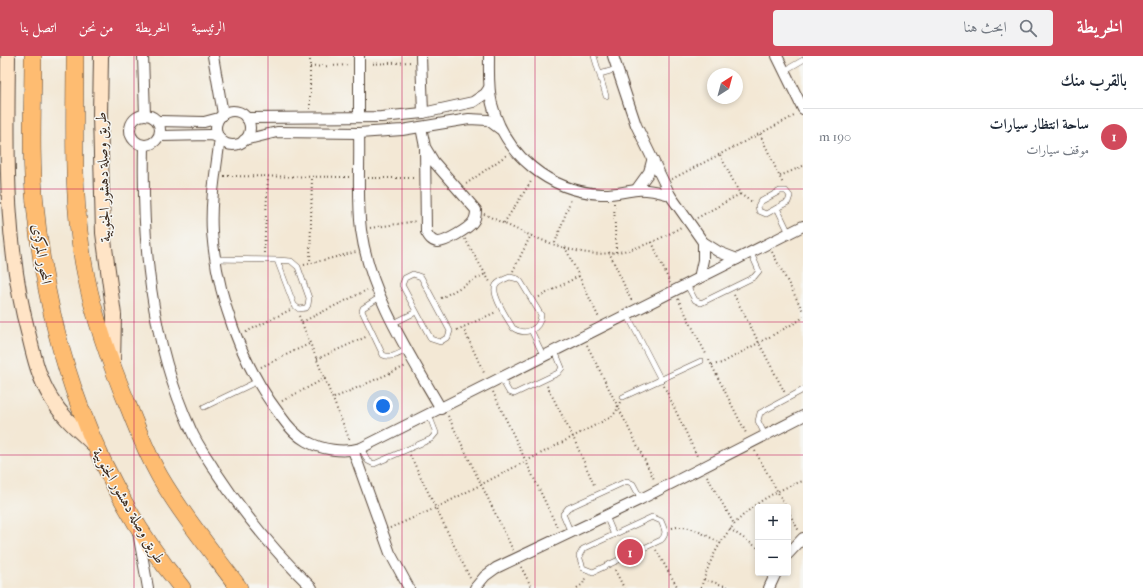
<!DOCTYPE html>
<html lang="ar">
<head>
<meta charset="utf-8">
<style>
  body { margin:0; font-family:"IM FELL French Canon",Amiri,serif; background:#f2f2f3; color:#1f2937; direction:rtl }
  .controls { position:absolute; right:12px; bottom:12px; display:grid; overflow:hidden; border-radius:4px; box-shadow:0 2px 6px #0003 }
  .controls button { width:36px; height:36px; display:grid; place-items:center; padding:0; border:0; border-bottom:1px solid #e0e1e3; background:#fff; color:#1f2937; font:20px sans-serif }
  .compass { position:absolute; left:707px; top:12px; width:36px; height:36px; border-radius:50%; background:#fff; box-shadow:0 2px 6px #0003; rotate:36deg }
  .you { position:absolute; left:383px; top:350px; width:14px; height:14px; margin:-10px; border:3px solid #fff; border-radius:50%; background:#1a73e8; box-shadow:0 0 0 6px #1a73e833 }
  .badge { display:grid; place-items:center; width:26px; height:26px; border-radius:50%; background:#d1495b; color:#fff; font-size:13px; font-weight:700 }
  .pin { position:absolute; translate:-50% -50%; border:2px solid #fff; box-shadow:0 1px 4px #0006 }
  .list { margin:0; padding:0; list-style:none }
  h2 { display:flex; justify-content:space-between; align-items:center; height:52px; margin:0; padding:0 16px; font-size:17px }
  h2 small { font-size:13px; font-weight:400; color:#747a83 }
  .list li { display:grid; grid-template-columns:26px 1fr auto; gap:12px; align-items:center; box-sizing:border-box; height:56px; padding:0 16px; border-top:1px solid #e0e1e3 }
  .list b { display:block; font-size:15px; white-space:nowrap }
  .list p { margin:0; font-size:13px; white-space:nowrap; color:#747a83 }
  .list em { font-size:13px; font-style:normal; color:#747a83 }
  .icon { flex:none; width:22px; height:22px; fill:none; stroke:currentColor; stroke-width:2; stroke-linecap:round; stroke-linejoin:round }
  .map { position:relative; flex:none; width:803px; height:532px; overflow:hidden; direction:ltr }
  header { display:flex; align-items:center; gap:24px; box-sizing:border-box; height:56px; padding:0 20px; background:#d1495b; color:#fff }
  header strong { font-size:19px }
  nav { display:flex; gap:22px; margin-inline-start:auto; font-size:14px }
  .search { width:280px; height:36px; background:#f2f2f3; display:flex; align-items:center; gap:10px; box-sizing:border-box; padding:0 14px; border-radius:4px; color:#747a83; font-size:15px }
  main { display:flex }
  aside { flex:1; background:#fff }
  .map>svg:first-child { display:block }
  .lines { fill:none; stroke-linecap:round; stroke-linejoin:round }
  .service-casing { stroke:#574639; stroke-width:6 }
  .minor-casing { stroke:#574639; stroke-width:12 }
  .secondary-casing { stroke:#574639; stroke-width:16 }
  .trunk-casing { stroke:#574639; stroke-width:18 }
  .path { stroke:#574639; stroke-width:2; stroke-dasharray:1 3; stroke-linecap:butt }
  .service { stroke:#fff; stroke-width:5 }
  .minor { stroke:#fff; stroke-width:10 }
  .secondary { stroke:#ffe4c6; stroke-width:14 }
  .trunk { stroke:#febc71; stroke-width:17 }
  .grid { fill:none; stroke:#c2185b; stroke-width:1; stroke-opacity:0.55 }
  .labels { text-anchor:middle; stroke-width:3; stroke-linejoin:round; paint-order:stroke }
  .street-label { font-size:15px; fill:#3b2a1e; stroke:#f6f6f2 }
</style>
</head>
<body>
<header>
<strong>الخريطة</strong>
<div class="search"><svg class="icon" aria-label="search" viewBox="0 0 24 24"><circle cx="10" cy="10" r="6"/><path d="M15 15l6 6"/></svg>ابحث هنا</div>
<nav><a>الرئيسية</a><a>الخريطة</a><a>من نحن</a><a>اتصل بنا</a></nav>
</header>
<main>
<aside>
<h2>بالقرب منك<small></small></h2>
<ul class="list">
<li><span class="badge">1</span><div><b>ساحة انتظار سيارات</b><p>موقف سيارات</p></div><em>190 m</em></li>
</ul>
</aside>
<div class="map">
<svg width="803" height="532" viewBox="0 0 803 532">
  <rect width="100%" height="100%" fill="#f6f6f2"/>
  <filter id="ink" filterUnits="userSpaceOnUse"><feTurbulence type="fractalNoise" baseFrequency=".025" numOctaves="2"/><feDisplacementMap in="SourceGraphic" scale="8" xChannelSelector="R" yChannelSelector="G"/><feConvolveMatrix kernelMatrix="1 2 1 2 8 2 1 2 1" color-interpolation-filters="sRGB"/></filter>
  <filter id="wash" filterUnits="userSpaceOnUse"><feTurbulence type="fractalNoise" baseFrequency=".012" numOctaves="4" result="noise"/><feDisplacementMap in="SourceGraphic" scale="16" xChannelSelector="R" yChannelSelector="G"/><feGaussianBlur stdDeviation="0.9" result="paint"/><feColorMatrix in="noise" values="0 0 0 0 0 0 0 0 0 0 0 0 0 0 0 0 0 1.4 0 .05"/><feComposite in="paint" operator="in"/></filter>
  <g filter="url(#wash)">
    <rect width="100%" height="100%" fill="#f3e8d5"/>
  </g>
  <g filter="url(#ink)">
    <g class="lines">
      <g class="service-casing">
        <g id="service">
          <path d="M594,0L606,40"/>
          <path d="M784,15L803,4"/>
          <path d="M600,18L617,13"/>
          <path d="M780,135H786L790,140L788,146L766,158L759,155L758,150L760,146Z"/>
          <path d="M777,152L789,177"/>
          <path d="M215,203L277,204L294,249L299,253L306,252L308,249L309,242L298,211L291,205L277,204"/>
          <path d="M413,218L421,221L450,275L448,281L440,286L431,283L402,229L405,222Z"/>
          <path d="M510,221L518,223L521,226L541,259C540,274 525,280 513,272C508,263 490,238 496,229C499,225 505,223 510,221Z"/>
          <path d="M687,229L695,244L701,247L754,221L759,215L751,197"/>
          <path d="M380,241L363,252L362,255L383,299C392,303 400,297 408,293"/>
          <path d="M627,258L661,324"/>
          <path d="M394,267L416,256"/>
          <path d="M531,274L544,301"/>
          <path d="M501,322L509,336L514,338L558,317L562,312L555,295"/>
          <path d="M623,341L701,305"/>
          <path d="M204,351L258,325"/>
          <path d="M765,379L758,365L760,357L803,334"/>
          <path d="M361,392L368,405L374,408L431,383L436,377L429,359"/>
          <path d="M606,460L614,479"/>
          <path d="M652,461L661,465C664,472 668,478 661,484L593,516L583,512L579,500L583,493Z"/>
          <path d="M571,477L563,458L568,452L627,425L633,428L641,443"/>
        </g>
      </g>
      <g class="minor-casing">
        <g id="minor">
          <path d="M143,0L145,59"/>
          <path d="M213,0L223,58"/>
          <path d="M359,0V60"/>
          <path d="M421,0L423,57"/>
          <path d="M489,0C489,16 488,33 492,48C505,99 549,135 601,138C613,139 625,135 637,134C649,133 659,136 670,139"/>
          <path d="M613,0L636,69L670,139L703,186L719,196L737,203"/>
          <path d="M777,0L803,53"/>
          <circle cx="233" cy="72" r="17"/>
          <circle cx="145" cy="74" r="15"/>
          <path d="M246,62L381,61L423,57L473,46L485,38L489,32"/>
          <path d="M158,65L204,66L219,62"/>
          <path d="M421,71L425,91L434,106L476,154C476,158 476,162 473,166C469,172 445,187 437,186C431,185 429,181 426,176L425,91"/>
          <path d="M359,77C360,108 357,142 361,174C370,239 409,297 441,353"/>
          <path d="M160,80L210,79L219,81"/>
          <path d="M220,82C216,114 210,144 212,176C217,240 241,308 280,359C287,369 295,379 306,385C322,394 343,397 361,392L803,170"/>
          <path d="M244,84L277,76L359,77L402,74L469,63L488,64L500,73"/>
          <path d="M144,89C142,187 150,284 191,374C197,388 206,400 214,413C242,456 275,496 312,532"/>
          <path d="M636,134L649,116L652,105"/>
          <path d="M699,222L703,204V186"/>
          <path d="M353,394L390,497L409,532"/>
          <path d="M138,476L148,532"/>
          <path d="M788,498L803,482"/>
          <path d="M475,532L485,520L496,512L641,443L803,360"/>
          <path d="M769,532L776,517"/>
        </g>
      </g>
      <g class="secondary-casing">
        <g id="secondary">
          <path d="M8,0C7,94 4,188 29,280C34,301 39,323 51,342C62,361 78,374 94,389"/>
          <path d="M101,0L100,59L103,177L114,259L113,309"/>
        </g>
      </g>
      <g class="trunk-casing">
        <g id="trunk">
          <path d="M33,0C33,49 30,99 35,148C47,286 94,424 182,532"/>
          <path d="M75,0C75,73 71,149 86,220C95,266 111,309 129,352C138,375 148,400 160,421C182,459 213,497 239,532"/>
        </g>
      </g>
      <g class="path">
        <path d="M369,8L412,6"/>
        <path d="M310,11L350,9"/>
        <path d="M310,53V0"/>
        <path d="M760,78L783,128"/>
        <path d="M720,99L740,138L752,146"/>
        <path d="M224,120L349,121"/>
        <path d="M780,120L803,110"/>
        <path d="M368,122H415"/>
        <path d="M672,123L796,59"/>
        <path d="M466,128L508,98"/>
        <path d="M614,147L616,196"/>
        <path d="M484,158C513,172 556,193 588,197C620,201 655,187 681,171"/>
        <path d="M697,162L740,138"/>
        <path d="M504,167L532,124"/>
        <path d="M370,172L417,165"/>
        <path d="M465,183L490,226"/>
        <path d="M652,186L670,227"/>
        <path d="M555,187L571,143"/>
        <path d="M565,191L599,262"/>
        <path d="M609,196L632,246"/>
        <path d="M772,196L803,255"/>
        <path d="M264,197L268,121"/>
        <path d="M310,208L312,121"/>
        <path d="M304,209L356,196"/>
        <path d="M513,215L531,179"/>
        <path d="M734,239L785,337"/>
        <path d="M539,241L579,220"/>
        <path d="M441,242L485,218"/>
        <path d="M678,243L707,300"/>
        <path d="M299,260L350,385"/>
        <path d="M302,266L367,234"/>
        <path d="M463,272L485,319"/>
        <path d="M457,274L496,256"/>
        <path d="M246,276L290,254"/>
        <path d="M587,289L655,425"/>
        <path d="M317,303L368,280"/>
        <path d="M709,304L747,379"/>
        <path d="M712,309L722,307L800,264L803,260"/>
        <path d="M261,311L311,287"/>
        <path d="M547,330L573,381L595,431"/>
        <path d="M664,330L698,402"/>
        <path d="M493,336L558,473"/>
        <path d="M334,342L406,310"/>
        <path d="M282,345L326,322"/>
        <path d="M448,360L513,494"/>
        <path d="M755,395L786,451"/>
        <path d="M410,399L470,522"/>
        <path d="M707,420L734,468"/>
        <path d="M788,455L799,475"/>
        <path d="M390,472L436,452L611,361L616,356L620,346"/>
        <path d="M672,472C689,467 706,480 721,487"/>
        <path d="M730,473L758,492"/>
        <path d="M656,494L678,532"/>
        <path d="M521,511L532,532"/>
        <path d="M615,514L624,532"/>
        <path d="M704,523L731,532"/>
        <path d="M577,532L583,528L586,520"/>
        <path d="M701,532C717,477 749,443 803,425"/>
      </g>
      <use href="#service" class="service"/>
      <use href="#minor" class="minor"/>
      <use href="#secondary" class="secondary"/>
      <use href="#trunk" class="trunk"/>
    </g>
  </g>
  <path class="grid" d="M134,0V532M268,0V532M402,0V532M535,0V532M669,0V532M0,133H803M0,266H803M0,399H803"/>
  <g class="labels">
    <g class="street-label">
      <text transform="translate(103 121) rotate(-92)" y="5">طريق وصلة دهشور الجنوبية</text>
      <text transform="translate(42 198) rotate(81)" y="5">المحور المركزى</text>
      <text transform="translate(129 450) rotate(60)" y="5">طريق وصلة دهشور الجنوبية</text>
    </g>
  </g>
</svg>
<div class="controls">
<button>+</button>
<button>−</button>
</div>
<svg class="compass" viewBox="-18 -18 36 36"><path d="M0-13l5 13h-10z" fill="#e53935"/><path d="M0 13l5-13h-10z" fill="#747a83"/></svg>
<div class="you"></div>
<div class="pin badge" style="left:630px;top:496px">1</div>
</div>
</main>
</body>
</html>
